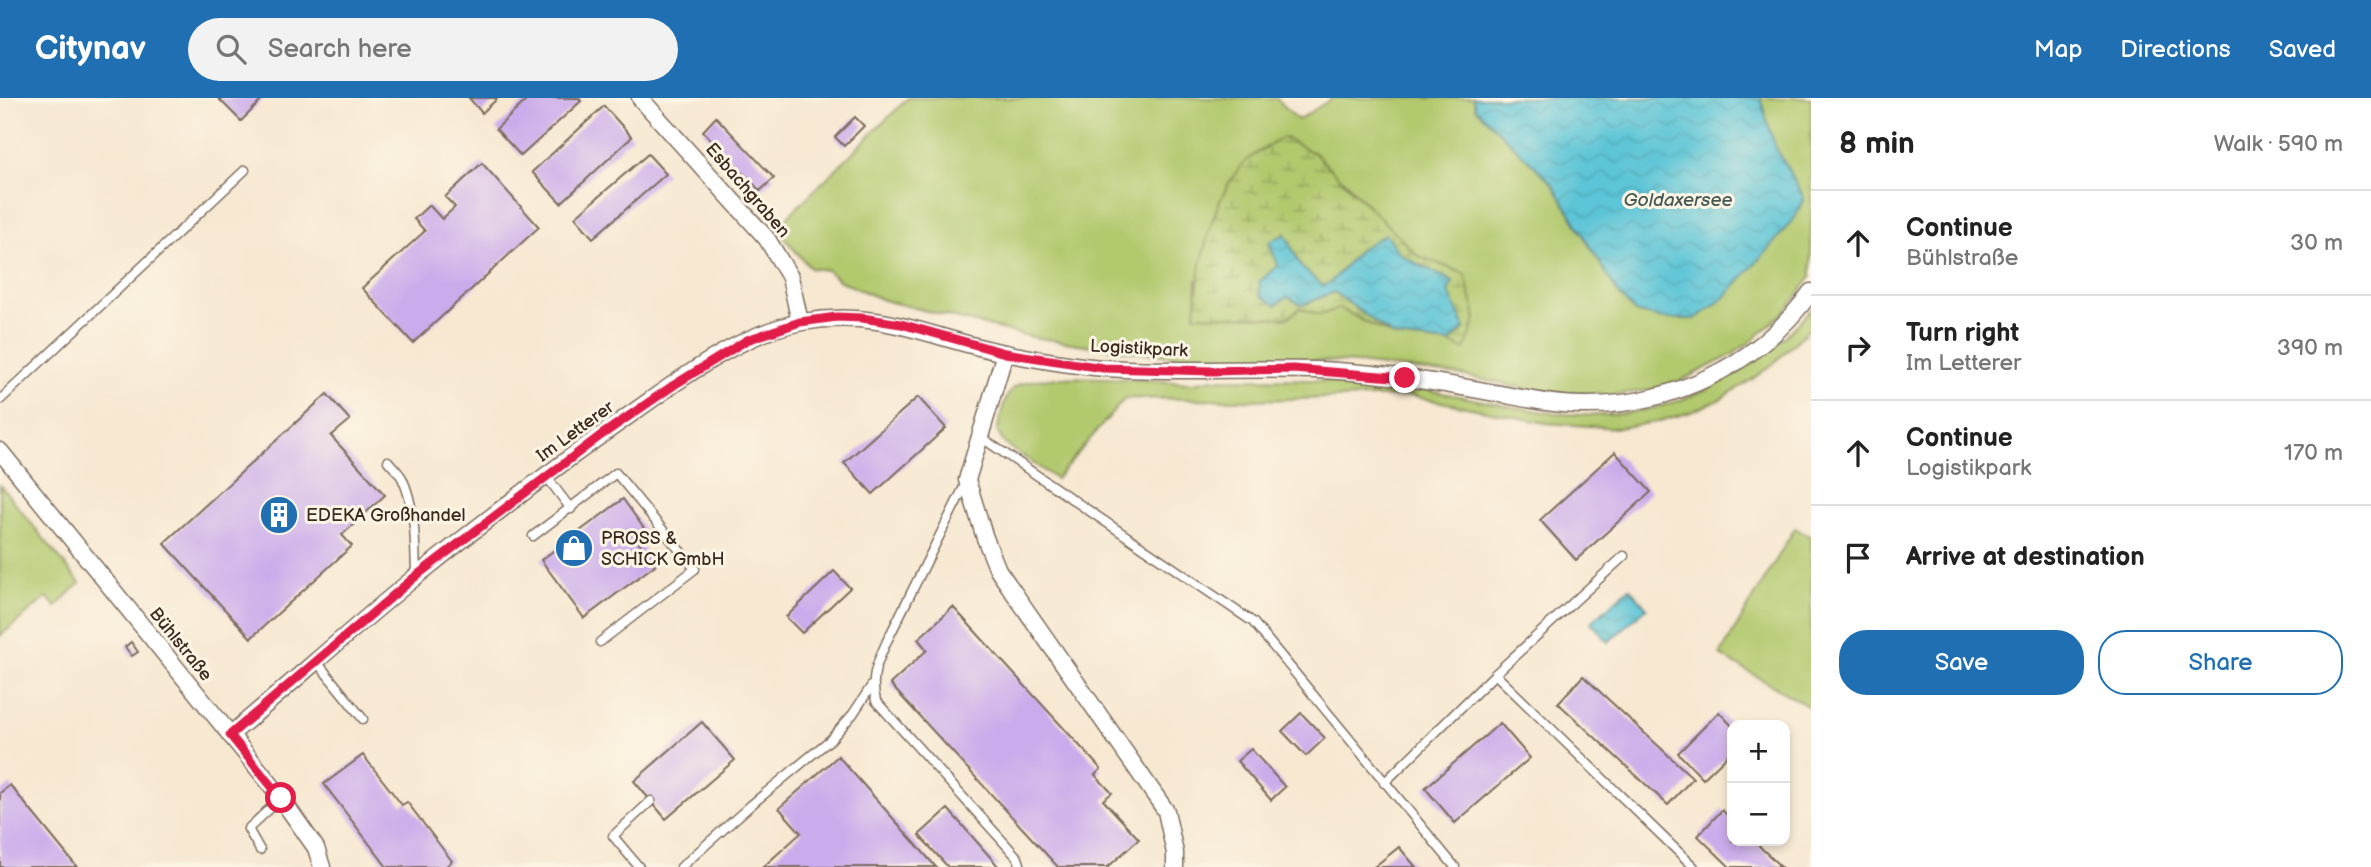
<!DOCTYPE html>
<html lang="en">
<head>
<meta charset="utf-8">
<style>
  body { margin:0; font-family:"Balsamiq Sans",sans-serif; background:#f2f2f2; color:#222 }
  .controls { position:absolute; right:21px; bottom:21px; display:grid; overflow:hidden; border-radius:14px; box-shadow:0 4px 10px #0003 }
  .controls button { width:63px; height:63px; display:grid; place-items:center; padding:0; border:0; border-bottom:2px solid #e0e0e0; background:#fff; color:#222; font:35px sans-serif }
  .stop { position:absolute; width:21px; height:21px; margin:-16px; border:5px solid #e11d48; border-radius:50%; background:#fff }
  .stop.end { background:#e11d48; border-color:#fff; box-shadow:0 2px 7px #0008 }
  .list { margin:0; padding:0; list-style:none }
  h2 { display:flex; justify-content:space-between; align-items:center; height:91px; margin:0; padding:0 28px; font-size:30px }
  h2 small { font-size:23px; font-weight:400; color:#767676 }
  .list li { display:grid; grid-template-columns:46px 1fr auto; gap:21px; align-items:center; box-sizing:border-box; height:105px; padding:0 28px; border-top:2px solid #e0e0e0 }
  .list b { display:block; font-size:26px; white-space:nowrap }
  .list p { margin:0; font-size:23px; white-space:nowrap; color:#767676 }
  .list em { font-size:23px; font-style:normal; color:#767676 }
  .actions { display:flex; gap:14px; padding:21px 28px }
  .actions a { flex:1; padding:16px 0; border:2px solid #1f6fb2; border-radius:28px; text-align:center; font-size:24px; color:#1f6fb2 }
  .actions .main { background:#1f6fb2; color:#fff }
  .icon { flex:none; width:38px; height:38px; fill:none; stroke:currentColor; stroke-width:2; stroke-linecap:round; stroke-linejoin:round }
  .map { position:relative; flex:none; width:1811px; height:769px; overflow:hidden }
  header { display:flex; align-items:center; gap:42px; box-sizing:border-box; height:98px; padding:0 35px; background:#1f6fb2; color:#fff }
  header strong { font-size:33px }
  nav { display:flex; gap:38px; margin-inline-start:auto; font-size:24px }
  .search { width:490px; height:63px; background:#f2f2f2; display:flex; align-items:center; gap:18px; box-sizing:border-box; padding:0 24px; border-radius:38px; color:#767676; font-size:26px }
  main { display:flex }
  aside { flex:1; background:#fff }
  .map>svg:first-child { display:block }
  .grass { fill:#b2c96e; stroke:#767a46; stroke-width:2; fill-rule:evenodd }
  .wetland { fill:url(#wetland-marsh); stroke:#767a46; stroke-width:2 }
  .water { fill:url(#water-waves); stroke:#4c787a; stroke-width:2 }
  .building { fill:#caabeb }
  .lines { fill:none; stroke-linecap:round; stroke-linejoin:round }
  .lane-casing { stroke:#7d6c5d; stroke-width:11 }
  .street-casing { stroke:#7d6c5d; stroke-width:19 }
  .lane { stroke:#fff; stroke-width:8 }
  .street { stroke:#fff; stroke-width:16 }
  .route { stroke:#e11d48; stroke-width:9 }
  .labels { text-anchor:middle; stroke-width:6; stroke-linejoin:round; paint-order:stroke }
  .street-label { font-size:18px; fill:#3b2a1e; stroke:#fcf5e5 }
  .poi-label { font-size:18px; fill:#3b2a1e; stroke:#fcf5e5; text-anchor:start }
  .water-label { font-size:19px; font-style:italic; fill:#455856; stroke:#fcf5e5 }
</style>
</head>
<body>
<header>
<strong>Citynav</strong>
<div class="search"><svg class="icon" aria-label="search" viewBox="0 0 24 24"><circle cx="10" cy="10" r="6"/><path d="M15 15l6 6"/></svg>Search here</div>
<nav><a>Map</a><a>Directions</a><a>Saved</a></nav>
</header>
<main>
<div class="map">
<svg width="1811" height="769" viewBox="0 0 1811 769">
  <defs>
    <pattern id="wetland-marsh" width="20" height="14" patternUnits="userSpaceOnUse" patternTransform="scale(1.75)"><rect width="20" height="14" fill="#b2c96e"/><path d="M1 5h8M5 5V1M11 12h8M15 12V8" fill="none" stroke="#92a35a"/></pattern>
    <pattern id="water-waves" width="16" height="10" patternUnits="userSpaceOnUse" patternTransform="scale(1.75)"><rect width="16" height="10" fill="#5cc5d7"/><path d="M0 5q4-4 8 0t8 0" fill="none" stroke="#51a9b8"/></pattern>
  </defs>
  <rect width="100%" height="100%" fill="#fcf5e5"/>
  <filter id="ink" filterUnits="userSpaceOnUse"><feTurbulence type="fractalNoise" baseFrequency=".0143" numOctaves="2"/><feDisplacementMap in="SourceGraphic" scale="14" xChannelSelector="R" yChannelSelector="G"/><feConvolveMatrix kernelMatrix="1 2 1 2 8 2 1 2 1" color-interpolation-filters="sRGB"/></filter>
  <filter id="wash" filterUnits="userSpaceOnUse"><feTurbulence type="fractalNoise" baseFrequency=".00686" numOctaves="4" result="noise"/><feDisplacementMap in="SourceGraphic" scale="28" xChannelSelector="R" yChannelSelector="G"/><feGaussianBlur stdDeviation="1.57" result="paint"/><feColorMatrix in="noise" values="0 0 0 0 0 0 0 0 0 0 0 0 0 0 0 0 0 1.4 0 .05"/><feComposite in="paint" operator="in"/></filter>
  <g filter="url(#wash)">
    <rect width="100%" height="100%" fill="#f7e8d1"/>
    <g class="grass">
      <path d="M908,0H1276L1298,22L1333,0H1473L1476,11L1552,85L1618,195L1804,100L1775,48L1760,0H1811V179L1787,211L1753,242L1732,257L1680,283L1648,292L1614,297L1541,294L1461,277L1357,265L1287,261H1197L1111,251L1032,239L883,202L840,183L827,172L810,170L776,130ZM1343,81L1391,133L1418,158L1465,176V251L1449,245L1395,239L1339,210L1320,217L1300,210L1196,217L1197,182Z"/>
      <path d="M1811,211V229L1773,266L1750,283L1717,303L1691,314L1656,324L1618,330L1546,325L1411,298L1246,302L1125,300L1056,381L1004,345L997,333C1001,319 1003,298 1015,289C1038,271 1159,284 1193,285L1213,281C1277,281 1340,281 1404,289C1463,296 1522,315 1582,317C1669,321 1756,277 1811,211Z"/>
      <path d="M0,387L80,485L56,509L47,499L0,538Z"/>
      <path d="M1795,430L1811,439V610L1720,557Z"/>
    </g>
    <path class="wetland" d="M1283,39L1316,56L1418,158L1465,176L1476,220L1465,252L1449,245L1465,230L1448,193L1453,184L1400,157L1360,151L1332,183L1323,188L1301,169L1285,136L1278,167L1287,199L1303,207L1334,194L1395,239L1339,210L1320,217L1300,210L1288,220L1195,217C1198,169 1211,98 1246,63C1256,54 1272,47 1283,39Z"/>
    <g class="water">
      <path d="M1473,0H1760L1775,48L1804,100L1796,118L1771,148L1725,199L1695,221H1663L1635,214L1618,195L1552,85L1476,11Z"/>
      <path d="M1285,136L1301,169L1323,188L1332,183L1360,151L1385,136L1401,157L1453,184L1448,193L1465,230L1449,245L1395,239L1334,194L1303,207L1287,199L1276,207L1261,198L1259,184L1278,167L1269,144Z"/>
      <path d="M1630,490L1647,510L1608,544L1591,524Z"/>
    </g>
    <g id="blocks">
      <g class="building">
        <path d="M218,0H264L241,23Z"/>
        <path d="M469,0H498L482,15Z"/>
        <path d="M529,0H579L581,3L521,58L496,31Z"/>
        <path d="M604,8L632,39L561,105L532,74Z"/>
        <path d="M716,19L774,80L760,93L703,33Z"/>
        <path d="M855,19L864,28L844,48L835,39Z"/>
        <path d="M648,56L666,76L593,140L575,119Z"/>
        <path d="M482,65L539,129L413,245L362,190L425,133L414,121L429,107L442,121L455,109L445,99Z"/>
        <path d="M327,296L350,322L331,338L385,397L342,437L352,448L251,540L164,445Z"/>
        <path d="M918,299L946,330L873,396L844,365Z"/>
        <path d="M1615,354L1651,394L1576,462L1540,422Z"/>
        <path d="M623,401L645,432L635,439L655,467L584,520L541,462Z"/>
        <path d="M834,473L850,490L802,535L786,519Z"/>
        <path d="M953,509L1101,671L1095,677L1112,695L1103,702L1139,741L1108,769H1058L890,586L927,552L918,541Z"/>
        <path d="M131,544L138,554L132,558L125,549Z"/>
        <path d="M1583,578L1693,680L1668,707L1558,605Z"/>
        <path d="M1719,614L1732,628V653L1703,681L1678,655Z"/>
        <path d="M1301,615L1325,640L1306,658L1282,633Z"/>
        <path d="M702,624L735,662L666,721L634,683Z"/>
        <path d="M1500,625L1530,660L1455,725L1425,690Z"/>
        <path d="M1251,651L1285,689L1271,702L1237,663Z"/>
        <path d="M363,657L402,707L407,704L452,763L445,769H387L324,686Z"/>
        <path d="M838,658L936,769H763L801,735L779,710Z"/>
        <path d="M10,687L77,769H0V695Z"/>
        <path d="M948,711L999,769H948L919,737Z"/>
        <path d="M1722,712L1732,722V743H1754L1781,769H1730L1698,738Z"/>
        <path d="M1399,749L1416,769H1374Z"/>
      </g>
    </g>
  </g>
  <g filter="url(#ink)">
    <use href="#blocks" fill-opacity="0" stroke="#7d6c5d" stroke-width="2"/>
    <g class="lines">
      <g class="lane-casing">
        <g id="lane">
          <path d="M0,302L245,72"/>
          <path d="M979,338L1253,524L1455,769"/>
          <path d="M388,363C392,368 399,374 402,380C416,409 415,447 416,478"/>
          <path d="M546,378L571,411"/>
          <path d="M966,385L887,543C877,565 870,578 876,603L1018,760L1021,769"/>
          <path d="M533,438L616,375L695,471L600,544"/>
          <path d="M317,564L363,621"/>
          <path d="M1495,576L1694,769"/>
          <path d="M1384,685L1495,576L1624,458"/>
          <path d="M260,752L248,731L281,700"/>
          <path d="M639,769L613,738L651,703"/>
          <path d="M681,769L751,707L831,641L853,616L872,587"/>
        </g>
      </g>
      <g class="street-casing">
        <g id="street">
          <path d="M640,0L767,141L790,179L800,224"/>
          <path d="M1005,255L967,382L985,440L998,472L1166,713L1175,755V769"/>
          <path d="M0,353L276,693L316,750L322,769"/>
          <path d="M230,637C293,584 355,528 419,476C486,422 554,370 624,321C675,285 739,235 802,224C885,210 933,242 1010,256C1041,262 1074,268 1106,270C1183,275 1260,269 1337,273C1389,276 1443,285 1495,295C1523,300 1553,307 1582,307C1672,309 1759,266 1811,194"/>
        </g>
      </g>
      <use href="#lane" class="lane"/>
      <use href="#street" class="street"/>
    </g>
  </g>
  <g class="lines" filter="url(#ink)">
    <path class="route" d="M281,700L230,637L416,478L600,338L674,287L747,242L800,224L837,219L862,220L901,226L1005,255L1103,270L1212,273L1293,271L1405,280"/>
  </g>
  <defs>
    <g id="building-disc" transform="scale(2.0125)"><circle r="9.5" fill="#1f6fb2" stroke="#fcf5e5"/><path d="M-4-6H4V6H1V3H-1V6H-4ZM-2.5-4.3h1.7v1.8h-1.7ZM.8-4.3h1.7v1.8H.8ZM-2.5-1h1.7V.8h-1.7ZM.8-1h1.7V.8H.8Z" fill="#fff"/></g>
    <g id="shop-disc" transform="scale(2.0125)"><circle r="9.5" fill="#1f6fb2" stroke="#fcf5e5"/><path d="M-5-2.5h2.3a2.7 3.5 0 0 1 5.4 0H5L5.5 6h-11ZM-1.5-2.5h3a1.5 2.3 0 0 0-3 0Z" fill="#fff"/></g>
  </defs>
  <g fill-rule="evenodd">
    <use href="#building-disc" x="279" y="417"/>
    <use href="#shop-disc" x="574" y="450"/>
  </g>
  <g class="labels">
    <g class="street-label">
      <text transform="translate(748 92) rotate(49)" y="6">Esbachgraben</text>
      <text transform="translate(1139 250) rotate(3)" y="6">Logistikpark</text>
      <text transform="translate(575 333) rotate(-36)" y="6">Im Letterer</text>
      <text transform="translate(181 546) rotate(51)" y="6">Bühlstraße</text>
    </g>
    <g class="poi-label">
      <text x="306" y="423">EDEKA Großhandel</text>
      <text x="601" y="446">PROSS &amp;<tspan x="601" dy="21">SCHICK GmbH</tspan></text>
    </g>
    <g class="water-label">
      <text x="1678" y="108">Goldaxersee</text>
    </g>
  </g>
</svg>
<div class="controls">
<button>+</button>
<button>−</button>
</div>
<div class="stop" style="left:281px;top:700px"></div>
<div class="stop end" style="left:1405px;top:280px"></div>
</div>
<aside>
<h2>8 min<small>Walk · 590 m</small></h2>
<ul class="list">
<li><svg class="icon" aria-label="ahead" viewBox="0 0 24 24"><path d="M12 20V5M6 11l6-6 6 6"/></svg><div><b>Continue</b><p>Bühlstraße</p></div><em>30 m</em></li>
<li><svg class="icon" aria-label="right" viewBox="0 0 24 24"><path d="M7 20v-9h11M14 6l5 5-5 5"/></svg><div><b>Turn right</b><p>Im Letterer</p></div><em>390 m</em></li>
<li><svg class="icon" aria-label="ahead" viewBox="0 0 24 24"><path d="M12 20V5M6 11l6-6 6 6"/></svg><div><b>Continue</b><p>Logistikpark</p></div><em>170 m</em></li>
<li><svg class="icon" aria-label="arrive" viewBox="0 0 24 24"><path d="M6 21V4h12l-3 4 3 4H6"/></svg><div><b>Arrive at destination</b></div></li>
</ul>
<div class="actions"><a class="main">Save</a><a>Share</a></div>
</aside>
</main>
</body>
</html>
